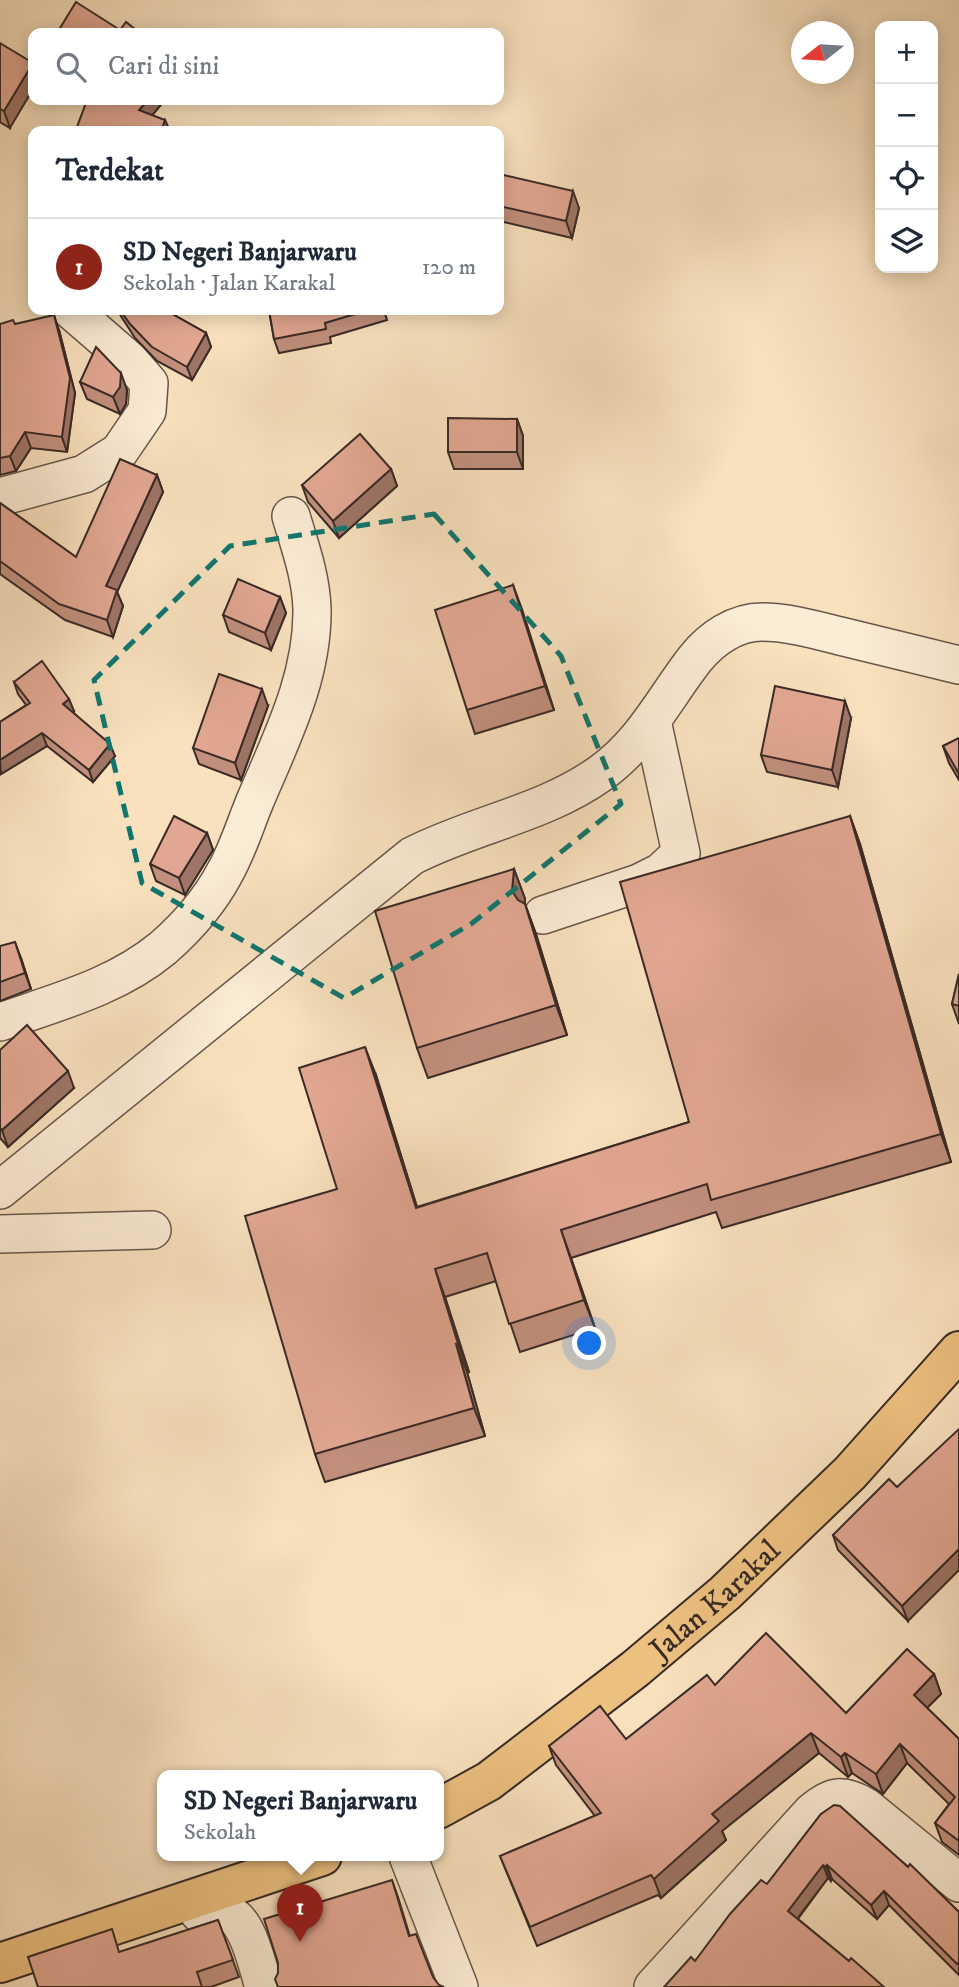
<!DOCTYPE html>
<html lang="id">
<head>
<meta charset="utf-8">
<style>
  body { margin:0; font-family:"IM FELL DW Pica",serif; background:#f6f6f7; color:#1f2937 }
  .controls { position:absolute; right:21px; top:21px; display:grid; overflow:hidden; border-radius:14px; box-shadow:0 4px 18px #0003 }
  .controls button { width:63px; height:63px; display:grid; place-items:center; padding:0; border:0; border-bottom:2px solid #e0e1e3; background:#fff; color:#1f2937; font:35px sans-serif }
  .compass { position:absolute; left:791px; top:21px; width:63px; height:63px; border-radius:50%; background:#fff; box-shadow:0 4px 18px #0003; rotate:253deg }
  .you { position:absolute; left:590px; top:1344px; width:24px; height:24px; margin:-18px; border:5px solid #fff; border-radius:50%; background:#1a73e8; box-shadow:0 0 0 10px #1a73e833 }
  .badge { display:grid; place-items:center; width:46px; height:46px; border-radius:50%; background:#8f2418; color:#fff; font-size:23px; font-weight:700 }
  .pin { position:absolute; translate:-50% -58px; filter:drop-shadow(0 2px 4px #0008) }
  .pin::after { content:''; position:absolute; top:37px; width:24px; height:21px; background:inherit; clip-path:polygon(0 0,100% 0,50% 100%) }
  .popup { position:absolute; left:157px; top:1770px; width:287px; height:91px; box-sizing:border-box; display:grid; place-content:center; border-radius:14px; background:#fff; filter:drop-shadow(0 2px 5px #0005); font-size:23px; white-space:nowrap; color:#747a83 }
  .popup b { font-size:26px; color:#1f2937 }
  .popup::after { content:''; position:absolute; left:50%; top:100%; margin-left:-14px; border:14px solid transparent; border-top-color:#fff }
  .list { margin:0; padding:0; list-style:none }
  h2 { display:flex; justify-content:space-between; align-items:center; height:91px; margin:0; padding:0 28px; font-size:30px }
  h2 small { font-size:23px; font-weight:400; color:#747a83 }
  .list li { display:grid; grid-template-columns:46px 1fr auto; gap:21px; align-items:center; box-sizing:border-box; height:98px; padding:0 28px; border-top:2px solid #e0e1e3 }
  .list b { display:block; font-size:26px; white-space:nowrap }
  .list p { margin:0; font-size:23px; white-space:nowrap; color:#747a83 }
  .list em { font-size:23px; font-style:normal; color:#747a83 }
  .icon { flex:none; width:38px; height:38px; fill:none; stroke:currentColor; stroke-width:2; stroke-linecap:round; stroke-linejoin:round }
  .map { position:relative; flex:none; width:959px; height:1987px; overflow:hidden }
  .search { position:absolute; background:#fff; box-shadow:0 4px 18px #0003; left:28px; top:28px; width:476px; height:77px; display:flex; align-items:center; gap:18px; box-sizing:border-box; padding:0 24px; border-radius:14px; color:#747a83; font-size:26px }
  .panel { position:absolute; background:#fff; box-shadow:0 4px 18px #0003; left:28px; top:126px; width:476px; height:189px; border-radius:14px }
  .map>svg:first-child { display:block }
  .lines { fill:none; stroke-linecap:round; stroke-linejoin:round }
  .minor-casing { stroke:#68584c; stroke-width:40 }
  .major-casing { stroke:#382a26; stroke-width:42 }
  .minor { stroke:#fbecd5; stroke-width:37 }
  .major { stroke:#ecc07f; stroke-width:38 }
  .wall { fill:#c2907e; stroke:#382a26; stroke-width:2 }
  .shaded-wall { fill:#9e7566; stroke:#382a26; stroke-width:2 }
  .building { fill:#e2a792; stroke:#382a26; stroke-width:2 }
  .marked { fill:none; stroke:#0f766e; stroke-width:5; stroke-dasharray:14 9; stroke-linejoin:round }
  .labels { text-anchor:middle; stroke-width:6; stroke-linejoin:round; paint-order:stroke }
  .street-label { font-size:30px; fill:#382a26; stroke:#fbecd5 }
</style>
</head>
<body>
<div class="map">
<svg width="959" height="1987" viewBox="0 0 959 1987">
  <rect width="100%" height="100%" fill="#f9e1be"/>
  <filter id="stains"><feTurbulence type="fractalNoise" baseFrequency=".00286" numOctaves="4"/><feColorMatrix values="0 0 0 0 .2 0 0 0 0 .09 0 0 0 0 .02 0 0 0 .5 -.17"/></filter>
  <radialGradient id="worn" r=".72"><stop offset=".6" stop-color="#630" stop-opacity="0"/><stop offset="1" stop-color="#630" stop-opacity=".3"/></radialGradient>
  <g class="lines">
    <g class="minor-casing">
      <g id="minor">
        <path d="M0,497L84,474L119,452L147,411L149,383L130,361L71,310"/>
        <path d="M543,915L639,883L661,872L681,853L652,721"/>
        <path d="M0,1022C57,1002 116,987 163,948C187,927 209,902 224,874C237,852 245,825 255,801C281,739 313,678 312,609C311,576 300,547 291,516"/>
        <path d="M0,1190L412,856C474,824 544,814 601,773C644,742 664,699 695,659C711,639 735,622 762,622C788,622 816,630 840,636C880,646 919,655 959,665"/>
        <path d="M0,1234L152,1230"/>
        <path d="M408,1856L459,1987"/>
        <path d="M190,1900L199,1913C208,1914 218,1911 227,1913C248,1918 258,1969 264,1987"/>
        <path d="M653,1987L812,1812C832,1795 843,1793 866,1807L959,1883"/>
      </g>
    </g>
    <g class="major-casing">
      <g id="major">
        <path id="s1" d="M438,1809L489,1781L635,1669L725,1593L850,1473L959,1351"/>
        <path d="M0,1963L322,1856"/>
      </g>
    </g>
    <use href="#minor" class="minor"/>
    <use href="#major" class="major"/>
  </g>
  <g class="wall">
    <path d="M0,43L10,128L0,122Z"/>
    <path d="M499,174L579,208L572,238L499,221Z"/>
    <path d="M117,310H165L206,333L211,347L192,380L157,361L135,338Z"/>
    <path d="M269,310H384L387,320L330,337L331,343L279,353L274,339Z"/>
    <path d="M0,324H15L59,330L75,393L67,452L31,448L16,471L0,475Z"/>
    <path d="M80,382L127,390L126,404L120,414L87,399Z"/>
    <path d="M517,419L523,436V469H454L448,452Z"/>
    <path d="M391,469L397,486L339,538L308,502L302,485Z"/>
    <path d="M157,475L163,492L117,592L123,606L113,637L65,620L0,574V503L76,557Z"/>
    <path d="M513,585L554,710L475,734L467,710Z"/>
    <path d="M280,597L286,613L271,650L229,632L223,615Z"/>
    <path d="M14,682L74,711L73,712L115,756L93,782L47,746L1,774L0,722L26,705L18,694Z"/>
    <path d="M268,706L241,780L199,764L193,748Z"/>
    <path d="M851,718L838,787L767,772L761,755Z"/>
    <path d="M959,738V780L949,763L943,746Z"/>
    <path d="M850,816L860,844L951,1162L722,1228L716,1212L571,1258L595,1328L520,1352L496,1281L445,1297L469,1372H467L485,1436L325,1482L315,1454L337,1189L376,1075L417,1207L689,1122Z"/>
    <path d="M207,833L213,850L185,895L156,881L150,864Z"/>
    <path d="M514,869L525,899V904L536,934L567,1035L428,1078L417,1048Z"/>
    <path d="M0,946L21,958L31,989L0,1001Z"/>
    <path d="M959,974V1024L952,1004Z"/>
    <path d="M0,1050L74,1088L8,1147L0,1138Z"/>
    <path d="M897,1487L908,1621L838,1550L833,1535Z"/>
    <path d="M934,1674L941,1694L927,1708L959,1739V1855L942,1842L935,1823L949,1804L907,1763L883,1794L852,1773L848,1777L819,1753L722,1831L726,1840L661,1898L658,1895L537,1946L500,1856L595,1816L556,1765L549,1746L626,1739L715,1685L846,1713Z"/>
    <path d="M821,1814L959,1912V1975L889,1905L877,1919L832,1879L831,1881L828,1878L798,1919L849,1961H695L767,1884Z"/>
    <path d="M218,1920L239,1977L211,1987H38L120,1952Z"/>
  </g>
  <g class="shaded-wall">
    <path d="M33,63V89L10,128L4,111Z"/>
    <path d="M148,100H165L145,124L139,110Z"/>
    <path d="M165,120L170,131H161Z"/>
    <path d="M573,191L579,208L572,238L566,221Z"/>
    <path d="M54,315L59,330L75,393L67,452L62,437Z"/>
    <path d="M206,333L211,347L192,380L187,367Z"/>
    <path d="M121,373L127,390L126,404L120,414L113,397Z"/>
    <path d="M517,419L523,436V469L517,452Z"/>
    <path d="M25,432L31,448L16,471L10,456Z"/>
    <path d="M391,469L397,486L339,538L333,521Z"/>
    <path d="M157,475L163,492L117,592L123,606L113,637L107,620L106,586Z"/>
    <path d="M513,585L522,609L554,710L545,686Z"/>
    <path d="M280,597L286,613L271,650L265,633Z"/>
    <path d="M262,689L268,706L241,780L235,763Z"/>
    <path d="M69,699L74,711L67,716L63,704Z"/>
    <path d="M845,701L851,718L838,787L832,770Z"/>
    <path d="M42,733L47,746L1,774L0,760Z"/>
    <path d="M110,744L115,756L93,782L89,770Z"/>
    <path d="M850,816L860,844L951,1162L941,1134Z"/>
    <path d="M207,833L213,850L185,895L179,878Z"/>
    <path d="M514,869L525,899L523,921L512,891Z"/>
    <path d="M525,904L536,934L567,1035L556,1005Z"/>
    <path d="M15,942L21,958L31,989L25,973Z"/>
    <path d="M365,1047L376,1075L426,1236L416,1208Z"/>
    <path d="M68,1071L74,1088L8,1147L2,1130Z"/>
    <path d="M561,1230L571,1258L595,1328L584,1300Z"/>
    <path d="M435,1269L445,1297L469,1372L458,1344Z"/>
    <path d="M456,1344L467,1372L485,1436L474,1408Z"/>
    <path d="M959,1549V1570L908,1621L902,1606Z"/>
    <path d="M934,1674L941,1694L921,1714L914,1695Z"/>
    <path d="M811,1733L819,1753L722,1831L726,1840L661,1898L654,1879L712,1814Z"/>
    <path d="M900,1744L907,1763L883,1794L876,1774Z"/>
    <path d="M845,1753L852,1773L848,1777L841,1757Z"/>
    <path d="M823,1865L828,1878L793,1924L788,1911Z"/>
    <path d="M827,1865L832,1879L831,1881L826,1867Z"/>
    <path d="M392,1880L398,1897L415,1953L409,1936Z"/>
    <path d="M884,1891L889,1905L877,1919L871,1905Z"/>
  </g>
  <g class="building">
    <path d="M76,2L120,30L126,22L140,33H57Z"/>
    <path d="M0,43L33,63L4,111L0,109Z"/>
    <path d="M87,100H148L139,110L165,120L161,131H88L77,127Z"/>
    <path d="M499,174L573,191L566,221L499,206Z"/>
    <path d="M120,310H165L206,333L187,367L152,347L130,324Z"/>
    <path d="M269,310H369L325,323L326,329L274,339Z"/>
    <path d="M54,315L70,378L62,437L25,432L10,456L0,458V324L13,320L15,324Z"/>
    <path d="M96,347L121,373L120,387L113,397L80,382Z"/>
    <path d="M448,418L517,419V452H448Z"/>
    <path d="M360,434L391,469L333,521L302,485Z"/>
    <path d="M120,459L157,475L106,586L117,590L107,620L59,604L0,561V503L76,557Z"/>
    <path d="M238,579L280,597L265,633L223,615Z"/>
    <path d="M513,585L545,686L467,710L435,610Z"/>
    <path d="M42,661L69,699L63,704L110,744L89,770L42,733L0,760V722L30,703L14,682Z"/>
    <path d="M219,674L262,689L235,763L193,748Z"/>
    <path d="M775,686L845,701L832,770L761,755Z"/>
    <path d="M959,738V774L943,746Z"/>
    <path d="M174,816L207,833L179,878L150,864Z"/>
    <path d="M850,816L941,1134L711,1200L707,1184L561,1230L584,1300L509,1324L487,1253L435,1269L458,1344H456L474,1408L315,1454L245,1216L337,1189L299,1068L365,1047L416,1208L689,1122L620,882Z"/>
    <path d="M514,869L512,891L518,900L525,904L556,1005L417,1048L375,911Z"/>
    <path d="M15,942L25,973L0,982V946Z"/>
    <path d="M959,974V1006L952,1004Z"/>
    <path d="M27,1025L68,1071L2,1130L0,1128V1050Z"/>
    <path d="M959,1429V1549L902,1606L833,1535L889,1479L897,1487Z"/>
    <path d="M766,1633L846,1713L907,1649L934,1674L914,1695L959,1739V1841L935,1823L955,1797L900,1744L876,1774L845,1753L841,1757L811,1733L712,1814L719,1821L654,1879L651,1875L530,1927L500,1856L601,1813L549,1746L600,1706L626,1739L707,1675L715,1685Z"/>
    <path d="M834,1805L840,1806L908,1867L910,1864L959,1912V1962L957,1964L884,1891L871,1905L827,1865L826,1867L823,1865L788,1911L849,1961L851,1958L884,1987H664L691,1957L695,1961L730,1914L761,1880L767,1884L821,1814Z"/>
    <path d="M392,1880L409,1936L416,1934L433,1977L439,1985L444,1987H278L275,1979L278,1973V1963L264,1919Z"/>
    <path d="M218,1920L233,1960L197,1972L202,1987H38L28,1957L112,1929L119,1952Z"/>
  </g>
  <path class="marked" d="M434,514L561,656L621,804L471,924L344,998L142,883L94,680L230,546Z"/>
  <g class="labels">
    <g class="street-label">
      <text dy="10" stroke="none"><textPath href="#s1" startOffset="348">Jalan Karakal</textPath></text>
    </g>
  </g>
  <rect width="100%" height="100%" filter="url(#stains)"/>
  <rect width="100%" height="100%" fill="url(#worn)"/>
</svg>
<div class="controls">
<button>+</button>
<button>−</button>
<button><svg class="icon" aria-label="locate" viewBox="0 0 24 24"><circle cx="12" cy="12" r="6"/><path d="M12 2v4M12 18v4M2 12h4M18 12h4"/></svg></button>
<button><svg class="icon" aria-label="layers" viewBox="0 0 24 24"><path d="M12 4l9 5-9 5-9-5zM3 14l9 5 9-5"/></svg></button>
</div>
<svg class="compass" viewBox="-18 -18 36 36"><path d="M0-13l5 13h-10z" fill="#e53935"/><path d="M0 13l5-13h-10z" fill="#747a83"/></svg>
<div class="you"></div>
<div class="pin badge" style="left:300px;top:1942px">1</div>
<div class="popup"><b>SD Negeri Banjarwaru</b>Sekolah</div>
<div class="search"><svg class="icon" aria-label="search" viewBox="0 0 24 24"><circle cx="10" cy="10" r="6"/><path d="M15 15l6 6"/></svg>Cari di sini</div>
<section class="panel">
<h2>Terdekat<small></small></h2>
<ul class="list">
<li><span class="badge">1</span><div><b>SD Negeri Banjarwaru</b><p>Sekolah · Jalan Karakal</p></div><em>120 m</em></li>
</ul>
</section>
</div>
</body>
</html>
